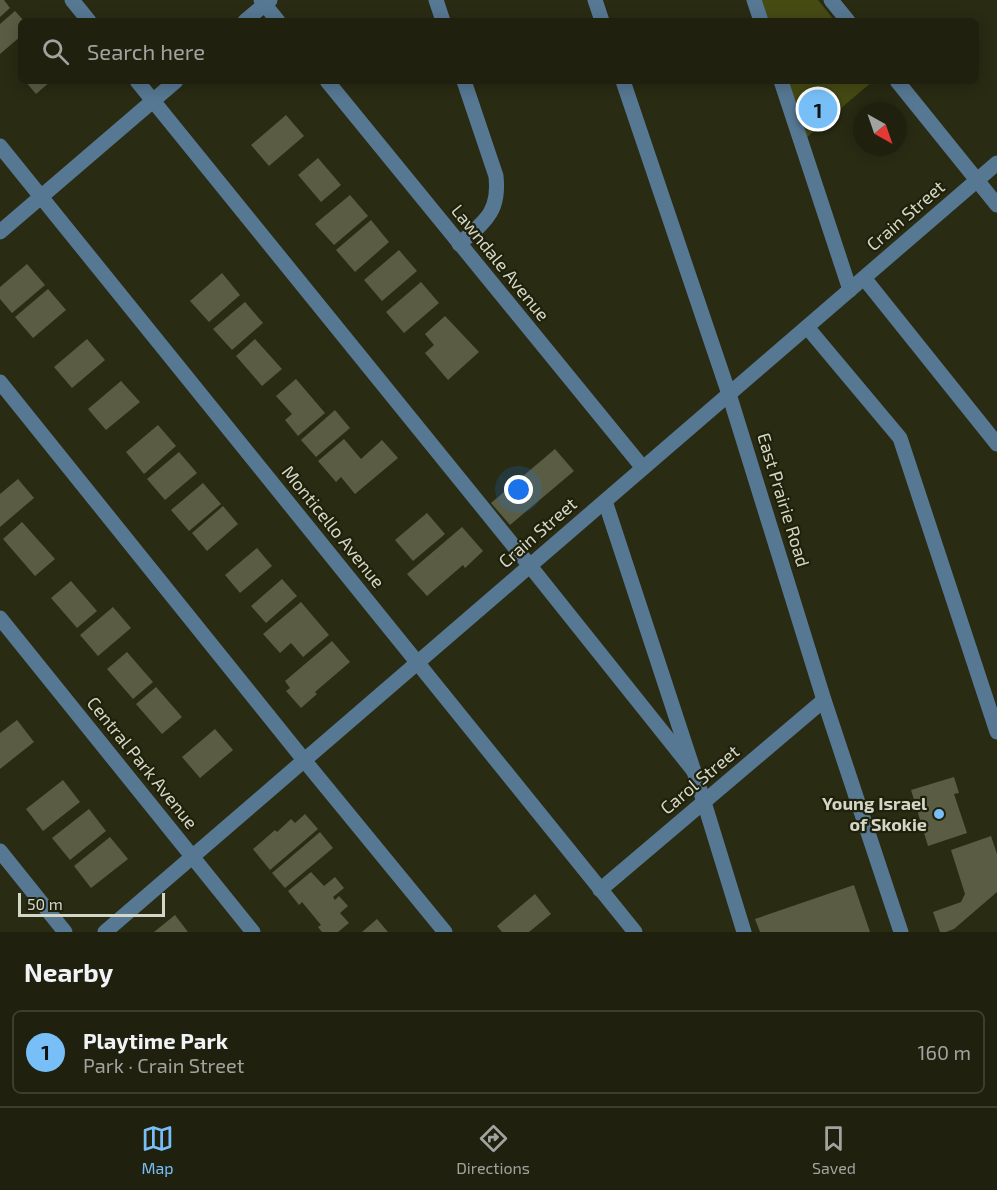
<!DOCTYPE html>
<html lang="en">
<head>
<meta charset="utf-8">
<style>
  body { margin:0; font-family:"Exo 2",sans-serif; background:#2c2d1c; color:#f1f3f6 }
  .compass { position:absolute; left:853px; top:102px; width:54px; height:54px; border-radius:50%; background:#1f200e; box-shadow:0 3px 15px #0003; rotate:140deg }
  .scale { position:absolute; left:18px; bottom:15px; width:147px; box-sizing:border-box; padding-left:6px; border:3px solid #d4d6c7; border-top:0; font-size:16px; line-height:21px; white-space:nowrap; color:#d4d6c7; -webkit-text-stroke:4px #20210a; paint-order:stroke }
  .you { position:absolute; left:519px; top:490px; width:21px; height:21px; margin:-15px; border:4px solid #fff; border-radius:50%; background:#1a73e8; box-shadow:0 0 0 9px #1a73e833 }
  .badge { display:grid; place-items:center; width:39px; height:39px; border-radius:50%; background:#78bff7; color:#111; font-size:20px; font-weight:700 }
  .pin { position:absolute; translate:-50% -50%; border:3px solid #fff; box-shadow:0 2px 6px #0006 }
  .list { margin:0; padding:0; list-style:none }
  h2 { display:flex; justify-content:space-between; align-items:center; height:78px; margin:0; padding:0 24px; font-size:26px }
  h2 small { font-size:20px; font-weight:400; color:#a1a39e }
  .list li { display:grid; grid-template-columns:39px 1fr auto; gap:18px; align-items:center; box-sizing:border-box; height:84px; margin:0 12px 12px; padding:0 12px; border:2px solid #3c3e2e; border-radius:9px }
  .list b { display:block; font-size:22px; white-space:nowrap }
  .list p { margin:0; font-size:20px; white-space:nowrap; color:#a1a39e }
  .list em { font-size:20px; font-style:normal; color:#a1a39e }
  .icon { flex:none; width:33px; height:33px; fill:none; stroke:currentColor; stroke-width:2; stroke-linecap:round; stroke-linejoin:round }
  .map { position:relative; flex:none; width:997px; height:932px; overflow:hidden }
  .search { position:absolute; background:#1f200e; box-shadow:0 3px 15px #0003; left:18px; right:18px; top:18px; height:66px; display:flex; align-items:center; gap:15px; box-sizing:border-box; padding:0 21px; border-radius:9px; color:#a1a39e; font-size:22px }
  .sheet { height:174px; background:#1f200e }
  nav { display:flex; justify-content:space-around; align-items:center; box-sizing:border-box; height:84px; border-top:2px solid #3c3e2e; background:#1f200e; font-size:16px; color:#a1a39e }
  nav a { display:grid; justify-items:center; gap:3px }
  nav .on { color:#78bff7 }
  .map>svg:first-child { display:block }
  .green { fill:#464a13 }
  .building { fill:#5a5d43 }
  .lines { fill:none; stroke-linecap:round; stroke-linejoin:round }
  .minor { stroke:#577893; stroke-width:15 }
  .poi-dot { fill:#78bff7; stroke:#20210a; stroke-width:2 }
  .labels { text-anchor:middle; stroke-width:4.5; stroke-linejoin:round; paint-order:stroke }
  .street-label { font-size:18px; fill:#d4d6c7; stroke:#20210a }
  .poi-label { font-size:18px; font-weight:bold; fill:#d4d6c7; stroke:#20210a; text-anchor:end }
</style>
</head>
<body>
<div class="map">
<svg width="997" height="932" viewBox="0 0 997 932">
  <rect width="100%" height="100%" fill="#292b13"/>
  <g class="green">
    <path d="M761,0H818L835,21H768Z"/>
    <path d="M788,81H873L806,138Z"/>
  </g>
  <g class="building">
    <path d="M0,0H4L10,8L0,17Z"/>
    <path d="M15,11L24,21H21V36L0,54V24Z"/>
    <path d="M25,81H51L36,94Z"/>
    <path d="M286,115L304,136L269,166L251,145Z"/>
    <path d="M318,158L341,185L321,202L298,175Z"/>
    <path d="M350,195L368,216L334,245L315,224Z"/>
    <path d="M371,220L389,242L355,272L336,250Z"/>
    <path d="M399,250L417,271L382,301L364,280Z"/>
    <path d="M27,264L45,285L12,313L0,299V287Z"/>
    <path d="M222,273L240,295L209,322L190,301Z"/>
    <path d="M421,282L439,303L404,333L386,312Z"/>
    <path d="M48,289L66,310L33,338L15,317Z"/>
    <path d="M245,302L263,323L232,350L213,329Z"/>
    <path d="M445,316L479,352L448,380L425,353L434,345L425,334Z"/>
    <path d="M87,339L105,360L72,388L54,367Z"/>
    <path d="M255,339L282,369L262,386L236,356Z"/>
    <path d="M296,379L325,413L298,436L285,420L292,414L276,396Z"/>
    <path d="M121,381L140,402L106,430L88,409Z"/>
    <path d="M335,410L350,428L316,457L301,440Z"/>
    <path d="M158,425L176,446L144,474L126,452Z"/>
    <path d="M344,439L361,459L382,440L398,458L355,494L341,477L336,482L318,461Z"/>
    <path d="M555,449L574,471L510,525L491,503Z"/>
    <path d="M179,452L197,473L165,500L147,479Z"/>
    <path d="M18,479L34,498L0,527V494Z"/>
    <path d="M203,483L221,504L189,531L171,510Z"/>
    <path d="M223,506L238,524L207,551L192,533Z"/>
    <path d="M427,513L445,534L413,561L395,540Z"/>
    <path d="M22,522L55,559L35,576L3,539Z"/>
    <path d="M462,527L483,551L465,568L463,565L427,596L407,574Z"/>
    <path d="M257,548L272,566L240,593L225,575Z"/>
    <path d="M282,579L297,596L266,623L251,606Z"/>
    <path d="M71,581L97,611L77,628L51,598Z"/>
    <path d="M301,602L329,635L303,657L291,643L280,653L263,634Z"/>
    <path d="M113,607L131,628L98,656L80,635Z"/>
    <path d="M332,641L350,662L315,692L317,694L301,708L286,691L290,688L285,681Z"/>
    <path d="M127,652L153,682L133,699L107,669Z"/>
    <path d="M156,687L182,717L162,734L136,704Z"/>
    <path d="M17,720L34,742L0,769V733Z"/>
    <path d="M215,729L233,750L200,778L182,757Z"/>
    <path d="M954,777L959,793L954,794L967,833L928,846L911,790Z"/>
    <path d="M63,780L80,802L43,831L26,809Z"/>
    <path d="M89,809L106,831L70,860L52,838Z"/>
    <path d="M305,814L318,829L270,870L253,849L275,830L277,832L291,819L295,823Z"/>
    <path d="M320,832L333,848L285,888L272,873Z"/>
    <path d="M991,836L997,854V892L954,929L946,932H940L933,912L961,902L965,894L951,850Z"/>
    <path d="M110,837L128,859L91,888L74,866Z"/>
    <path d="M311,872L324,886L335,877L344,888L333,897L335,900L339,896L348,906L340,913L349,923L338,932H322L318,927L321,925L302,902L299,905L288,891Z"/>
    <path d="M854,885L870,932H760L755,919Z"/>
    <path d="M535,894L551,914L529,932H502L497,926Z"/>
    <path d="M175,915L188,932H154Z"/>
    <path d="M377,919L388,932H362Z"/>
  </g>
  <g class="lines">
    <g class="minor">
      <path d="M72,0L89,21"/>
      <path d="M261,0L278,21"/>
      <path d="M436,0L443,21"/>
      <path d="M595,0L602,21"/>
      <path d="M754,0L761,21"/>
      <path d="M831,0L848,21"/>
      <path d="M245,21L270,0"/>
      <path d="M137,81L530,566L693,770"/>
      <path d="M327,81L643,468"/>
      <path d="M623,81L729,394L824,700L901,932"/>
      <path d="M781,81L850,290"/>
      <path d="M897,81L997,205"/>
      <path d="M0,146L635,932"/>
      <path d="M0,232L176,81"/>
      <path d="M459,244C484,222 500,213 496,176L464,81"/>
      <path d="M864,278L997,444"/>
      <path d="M807,327L900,438L997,732"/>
      <path d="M0,382L304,760L445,932"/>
      <path d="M605,501L704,802L744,932"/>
      <path d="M0,618L253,932"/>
      <path d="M0,851L65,932"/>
      <path d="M600,890L824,700"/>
      <path d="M105,932L997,163"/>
    </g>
  </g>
  <circle class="poi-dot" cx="939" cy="814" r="6"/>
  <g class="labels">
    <g class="street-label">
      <text transform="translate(906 216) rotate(-41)" y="6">Crain Street</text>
      <text transform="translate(500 263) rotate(51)" y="6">Lawndale Avenue</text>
      <text transform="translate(783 500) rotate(73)" y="6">East Prairie Road</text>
      <text transform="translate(333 527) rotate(51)" y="6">Monticello Avenue</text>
      <text transform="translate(538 533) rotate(-41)" y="6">Crain Street</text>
      <text transform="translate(142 763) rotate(51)" y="6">Central Park Avenue</text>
      <text transform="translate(700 780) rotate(-40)" y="6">Carol Street</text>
    </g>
    <g class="poi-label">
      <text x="927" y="810">Young Israel<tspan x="927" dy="21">of Skokie</tspan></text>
    </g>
  </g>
</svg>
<svg class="compass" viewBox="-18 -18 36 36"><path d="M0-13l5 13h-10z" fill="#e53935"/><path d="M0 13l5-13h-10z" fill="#a1a39e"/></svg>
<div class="scale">50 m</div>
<div class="you"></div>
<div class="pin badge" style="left:818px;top:109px">1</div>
<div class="search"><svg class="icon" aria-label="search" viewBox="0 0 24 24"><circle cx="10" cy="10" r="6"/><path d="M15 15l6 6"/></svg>Search here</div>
</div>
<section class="sheet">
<h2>Nearby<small></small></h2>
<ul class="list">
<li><span class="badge">1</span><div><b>Playtime Park</b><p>Park · Crain Street</p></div><em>160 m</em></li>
</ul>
</section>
<nav>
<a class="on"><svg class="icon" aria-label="map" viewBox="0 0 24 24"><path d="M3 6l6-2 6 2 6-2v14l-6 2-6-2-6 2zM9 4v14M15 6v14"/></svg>Map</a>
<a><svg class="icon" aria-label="directions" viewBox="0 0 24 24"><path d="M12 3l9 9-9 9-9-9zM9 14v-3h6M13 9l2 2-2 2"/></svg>Directions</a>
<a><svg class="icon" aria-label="saved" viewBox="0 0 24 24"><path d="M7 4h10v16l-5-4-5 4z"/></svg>Saved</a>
</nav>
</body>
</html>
